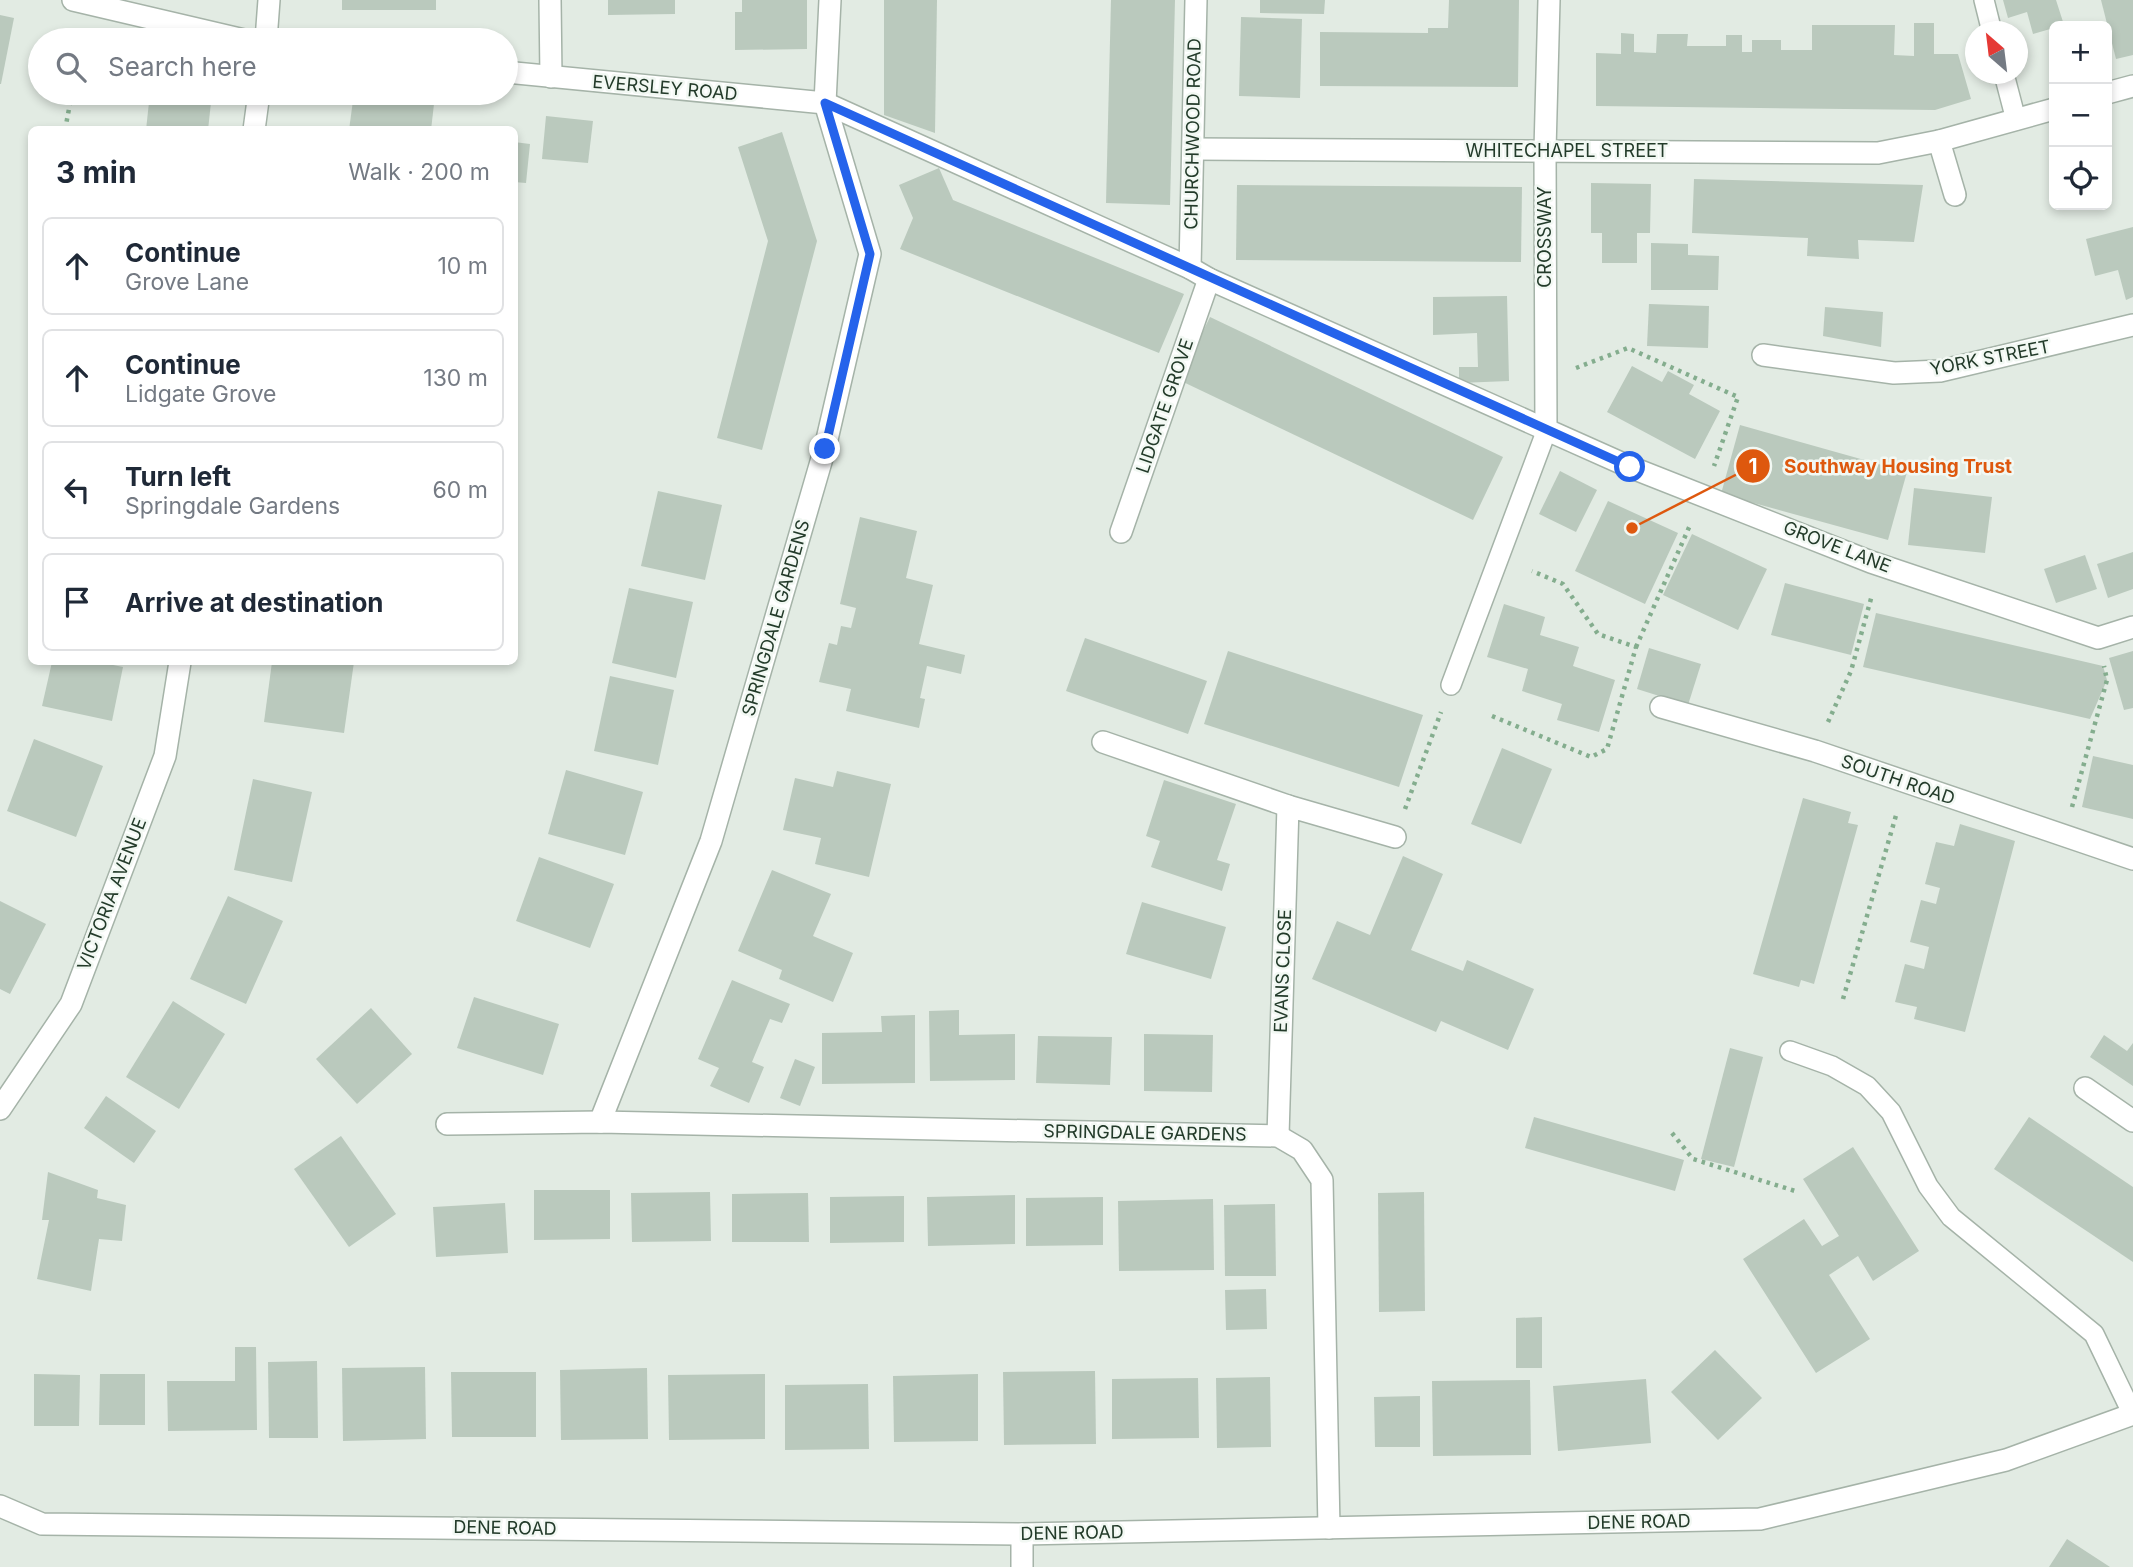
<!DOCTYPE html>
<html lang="en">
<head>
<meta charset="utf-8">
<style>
  body { margin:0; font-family:Inter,sans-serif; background:#f6f6f7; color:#1f2937 }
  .controls { position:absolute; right:21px; top:21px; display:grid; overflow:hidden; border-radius:10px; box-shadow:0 4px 10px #0003 }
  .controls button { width:63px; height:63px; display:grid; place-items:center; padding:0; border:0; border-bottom:2px solid #e0e1e3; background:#fff; color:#1f2937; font:35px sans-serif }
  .compass { position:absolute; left:1965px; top:21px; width:63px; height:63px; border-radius:50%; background:#fff; box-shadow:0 4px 10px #0003; rotate:332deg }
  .stop { position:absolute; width:21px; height:21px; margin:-16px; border:5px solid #2563eb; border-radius:50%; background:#fff }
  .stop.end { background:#2563eb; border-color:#fff; box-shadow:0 2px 7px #0008 }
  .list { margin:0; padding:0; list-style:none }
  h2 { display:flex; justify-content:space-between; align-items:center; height:91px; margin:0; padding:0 28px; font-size:30px }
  h2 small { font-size:23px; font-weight:400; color:#747a83 }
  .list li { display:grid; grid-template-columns:46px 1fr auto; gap:21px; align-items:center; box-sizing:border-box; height:98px; margin:0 14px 14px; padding:0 14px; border:2px solid #e0e1e3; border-radius:10px }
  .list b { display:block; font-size:26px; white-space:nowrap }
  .list p { margin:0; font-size:23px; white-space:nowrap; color:#747a83 }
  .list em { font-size:23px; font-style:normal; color:#747a83 }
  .icon { flex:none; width:38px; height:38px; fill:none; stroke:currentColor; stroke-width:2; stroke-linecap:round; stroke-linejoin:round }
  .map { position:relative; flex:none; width:2133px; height:1567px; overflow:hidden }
  .search { position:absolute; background:#fff; box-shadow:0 4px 10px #0003; left:28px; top:28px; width:490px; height:77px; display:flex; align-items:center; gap:18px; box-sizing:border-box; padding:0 24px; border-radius:38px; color:#747a83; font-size:26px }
  .panel { position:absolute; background:#fff; box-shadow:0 4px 10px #0003; left:28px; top:126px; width:490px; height:539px; border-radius:10px }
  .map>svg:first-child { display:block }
  .building { fill:#bac9bd }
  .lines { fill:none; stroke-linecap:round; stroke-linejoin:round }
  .lane-casing { stroke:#a5b3a8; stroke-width:22 }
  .street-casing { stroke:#a5b3a8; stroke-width:24 }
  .path { stroke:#84ad8e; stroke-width:4.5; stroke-dasharray:3.5 5; stroke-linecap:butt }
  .lane { stroke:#fff; stroke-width:19 }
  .street { stroke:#fff; stroke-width:21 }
  .route { stroke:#2563eb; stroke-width:9 }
  .labels { text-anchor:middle; stroke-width:5; stroke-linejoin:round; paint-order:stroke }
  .street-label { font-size:18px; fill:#233b2a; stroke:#f2f8f3 }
  .leader { fill:none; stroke:#de580e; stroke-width:2.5 }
  .callout-dot { fill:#de580e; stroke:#f2f8f3; stroke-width:2.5 }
  .mark-label { font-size:21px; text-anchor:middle; font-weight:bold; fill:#fff }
  .callout-label { font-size:19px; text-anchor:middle; font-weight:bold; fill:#de580e; stroke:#f2f8f3; stroke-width:5; stroke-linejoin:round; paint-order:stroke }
</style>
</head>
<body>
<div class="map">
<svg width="2133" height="1567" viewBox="0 0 2133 1567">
  <rect width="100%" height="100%" fill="#e2ebe3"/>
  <g class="building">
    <rect x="342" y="0" width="94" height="10"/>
    <path d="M608,0H675V14L608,15Z"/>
    <path d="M742,0H807V49L735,50V12H742Z"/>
    <path d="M884,0H937L935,133L884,115Z"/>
    <path d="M1111,0H1175L1170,205L1106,203Z"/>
    <path d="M1260,0H1325L1324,14L1260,13Z"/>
    <path d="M1449,0H1519L1518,87L1320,86V32L1428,33V28H1448Z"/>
    <path d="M2003,0H2056L2064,25L2033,34L2027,12L2008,18Z"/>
    <path d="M2101,0H2133V55L2116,59Z"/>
    <path d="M0,15L14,18L1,84H0Z"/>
    <path d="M1241,17L1302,19L1300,98L1239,96Z"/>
    <path d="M1914,23H1934V54H1958L1971,99L1935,110L1596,106V53L1621,54V33L1634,34V52L1656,53L1657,34H1688L1687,46H1726V35H1742V52H1752V40H1781V50H1812V25H1895L1894,55L1914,56Z"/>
    <path d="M150,93H212L208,130H146Z"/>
    <path d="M354,93L434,104L431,130H349Z"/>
    <path d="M546,116L593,121L588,163L542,159Z"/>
    <path d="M782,132L817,241L762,450L717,438L768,241L738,147Z"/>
    <path d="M514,142L530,144L526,183L514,182Z"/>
    <path d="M939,168L953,200L1184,294L1159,353L900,249L913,218L899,185Z"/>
    <path d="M1694,179L1923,185L1914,242L1858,240L1859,259L1807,256L1808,238L1692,233Z"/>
    <path d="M1591,183L1651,184L1650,233H1637V263H1602V233H1591Z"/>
    <path d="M1237,185L1522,187L1521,262L1236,260Z"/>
    <path d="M2133,227V297L2126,300L2118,270L2095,276L2086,239Z"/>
    <path d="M1651,243L1688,244V255L1719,256L1718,290H1651Z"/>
    <path d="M1507,296L1509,381L1459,383V367H1478L1477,333L1433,335V297Z"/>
    <path d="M1649,304L1709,306L1708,348L1647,346Z"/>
    <path d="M1825,307L1883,312L1881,347L1823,336Z"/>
    <path d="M1210,317L1503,457L1473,520L1179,380Z"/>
    <path d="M1632,366L1662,382L1668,371L1694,385L1689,394L1720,411L1695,459L1607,412Z"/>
    <path d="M1740,425L1907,472L1888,540L1721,494Z"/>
    <path d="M1560,471L1597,490L1576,532L1539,514Z"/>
    <path d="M1914,488L1992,497L1985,553L1908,545Z"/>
    <path d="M658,491L722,505L705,580L641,566Z"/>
    <path d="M1608,501L1678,533L1645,604L1575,571Z"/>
    <path d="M860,517L917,531L906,578L933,585L919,644L965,655L961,674L927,666L920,698L925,699L919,728L846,711L851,689L819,682L829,643L837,645L841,626L851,628L856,608L840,604Z"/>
    <path d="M1692,534L1767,569L1738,630L1663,595Z"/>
    <path d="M2133,552V589L2108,598L2097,564Z"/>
    <path d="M2085,555L2097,589L2056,603L2044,569Z"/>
    <path d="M1785,583L1864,604L1851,655L1771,635Z"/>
    <path d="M629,588L693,602L676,678L612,663Z"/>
    <path d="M1504,604L1545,617L1540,635L1579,647L1573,666L1615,680L1599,732L1557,720L1562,704L1522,691L1528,669L1487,657Z"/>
    <path d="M1876,613L2103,666L2107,680L2090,719L1863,667Z"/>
    <path d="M1085,638L1207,681L1188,734L1066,691Z"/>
    <path d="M1649,648L1701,664L1688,705L1637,689Z"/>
    <path d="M1228,651L1423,715L1399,787L1204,724Z"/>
    <path d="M2133,651V708L2124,710L2109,658Z"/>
    <path d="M52,662H98L123,667L112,721L42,706Z"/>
    <path d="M272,662H354L344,733L264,722Z"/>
    <path d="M610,676L674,690L658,765L594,751Z"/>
    <path d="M34,739L103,766L76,837L7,811Z"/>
    <path d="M1502,748L1552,769L1521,844L1471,824Z"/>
    <path d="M2093,756L2133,765V819L2082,807Z"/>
    <path d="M566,770L643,792L625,855L548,834Z"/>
    <path d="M837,771L891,784L869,877L815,864L821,838L783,830L795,778L833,787Z"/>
    <path d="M253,779L312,792L292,882L234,870Z"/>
    <path d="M1164,780L1236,804L1217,860L1230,864L1222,891L1151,867L1160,841L1146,836Z"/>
    <path d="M1803,798L1851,812L1848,823L1858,825L1814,984L1801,980L1799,987L1753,974Z"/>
    <path d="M1960,824L2015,841L1965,1032L1914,1019L1917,1007L1895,1002L1905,964L1924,969L1929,947L1910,942L1921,900L1936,904L1940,888L1925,884L1936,842L1954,846Z"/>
    <path d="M1403,856L1443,874L1411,950L1463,971L1467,960L1534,989L1508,1050L1441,1021L1436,1032L1312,979L1337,921L1370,935Z"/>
    <path d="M539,857L614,884L590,948L516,921Z"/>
    <path d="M772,870L831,894L813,936L853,953L833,1002L779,979L782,970L738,951Z"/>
    <path d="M228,896L283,921L246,1004L190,979Z"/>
    <path d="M0,901L46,924L10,994L0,989Z"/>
    <path d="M1142,902L1226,927L1211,979L1126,954Z"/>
    <path d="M732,980L790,1004L782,1023L770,1019L752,1062L764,1067L749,1103L710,1086L719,1068L698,1059Z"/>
    <path d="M474,997L559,1024L543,1075L457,1048Z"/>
    <path d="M173,1001L225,1034L179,1109L126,1077Z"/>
    <path d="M371,1008L412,1054L357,1104L316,1059Z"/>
    <path d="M959,1010V1035L1015,1034V1080L930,1081L929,1011Z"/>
    <path d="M915,1015V1083L822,1084V1033L882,1032L881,1016Z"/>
    <path d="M1144,1034L1213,1035L1212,1092L1144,1091Z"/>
    <path d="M2104,1035L2127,1051L2133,1043V1086L2090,1057Z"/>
    <path d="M1038,1036L1112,1037L1110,1085L1036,1083Z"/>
    <path d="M1730,1048L1763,1057L1734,1167L1701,1159Z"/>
    <path d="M795,1059L815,1067L800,1106L780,1098Z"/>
    <path d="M106,1096L156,1131L134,1163L84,1128Z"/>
    <path d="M1534,1117L1684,1160L1675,1191L1525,1148Z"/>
    <path d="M2029,1117L2133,1187V1262L1994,1169Z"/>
    <path d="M341,1136L396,1214L349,1247L294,1169Z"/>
    <path d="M1853,1147L1919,1251L1873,1281L1858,1256L1829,1275L1870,1339L1816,1373L1743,1259L1804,1219L1822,1246L1839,1236L1803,1179Z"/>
    <path d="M48,1172L98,1190L97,1198L126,1205L122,1241L99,1239L91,1291L37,1279L49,1220H42Z"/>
    <path d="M534,1190H610V1239L534,1240Z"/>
    <path d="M710,1192L711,1241L632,1242L631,1193Z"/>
    <path d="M1424,1192L1425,1311L1379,1312L1378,1193Z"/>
    <path d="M808,1193L809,1242H732V1194Z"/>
    <path d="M1015,1195V1244L928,1246L927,1197Z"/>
    <path d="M904,1196V1242L830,1243V1197Z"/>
    <path d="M1103,1197V1245L1026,1246V1198Z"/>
    <path d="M1213,1199L1214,1270L1119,1271L1118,1201Z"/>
    <path d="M505,1203L508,1253L436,1257L433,1207Z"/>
    <path d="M1275,1204L1276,1276H1225L1224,1205Z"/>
    <path d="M1266,1289L1267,1329L1226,1330L1225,1290Z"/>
    <path d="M1542,1317V1368H1516V1318Z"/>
    <path d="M235,1347H256L257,1430L168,1431L167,1381H235Z"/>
    <path d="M1715,1350L1762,1398L1718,1440L1671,1392Z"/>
    <path d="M317,1361L318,1438H269L268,1362Z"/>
    <path d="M425,1367L426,1439L343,1441L342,1368Z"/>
    <path d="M647,1368L648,1439L561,1440L560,1370Z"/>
    <path d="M1095,1371L1096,1444L1004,1445L1003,1372Z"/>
    <path d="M451,1372H536V1437H452Z"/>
    <path d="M34,1374L80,1375L79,1426H34Z"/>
    <path d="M100,1374H145V1425H99Z"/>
    <path d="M765,1374V1439L669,1440L668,1375Z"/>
    <path d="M978,1374V1441L894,1442L893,1376Z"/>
    <path d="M1270,1377L1271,1447L1217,1448L1216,1378Z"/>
    <path d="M1198,1378L1199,1438L1112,1439V1379Z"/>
    <path d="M1646,1379L1651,1443L1558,1451L1553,1386Z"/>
    <path d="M1530,1380L1531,1455L1433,1456L1432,1381Z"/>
    <path d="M868,1384L869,1449L785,1450V1385Z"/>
    <path d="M1420,1396V1447H1375L1374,1397Z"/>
    <path d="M2067,1539L2110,1567H2049Z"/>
  </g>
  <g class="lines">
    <g class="lane-casing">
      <g id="lane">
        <path d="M1984,0L1992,32"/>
        <path d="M2004,74L2016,120"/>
        <path d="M1451,685L1546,432"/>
        <path d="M1790,1051L1832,1066L1867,1086L1891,1112L1928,1186L1951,1217L2094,1334L2133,1415"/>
      </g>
    </g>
    <g class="street-casing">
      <g id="street">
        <path d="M73,0L244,40"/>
        <path d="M550,0L551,77"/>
        <path d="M266,40L269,0"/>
        <path d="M506,72L825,103L1190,268L1209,279L1630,467L1871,562L2098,638L2133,627"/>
        <path d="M2107,93L2133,86"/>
        <path d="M254,130L259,93"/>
        <path d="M1939,141L1955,195"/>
        <path d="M1193,149L1878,153L1939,141L2054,109"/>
        <path d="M1190,268L1196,0"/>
        <path d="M1763,355L1894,373L1940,371L2133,325"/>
        <path d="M1546,432L1545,150L1549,0"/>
        <path d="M1121,532L1209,279"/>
        <path d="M1661,707L1815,751L2133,859"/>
        <path d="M1103,742L1288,806"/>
        <path d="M2085,1088L2133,1121"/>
        <path d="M0,1109L71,1004L165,756L180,662"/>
        <path d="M600,1122L711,841L825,448L870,254L825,103L830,0"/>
        <path d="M447,1124L600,1122L1278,1136L1302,1150L1322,1180L1329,1528"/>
        <path d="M1278,1136L1288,806L1395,837"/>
        <path d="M0,1506L42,1524L1022,1534L1760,1519L2006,1460L2133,1414"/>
        <path d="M1022,1567V1534"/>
      </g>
    </g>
    <g class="path">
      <path d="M65,130L72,93"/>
      <path d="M1576,368L1628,348L1738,397L1714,466"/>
      <path d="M1636,647L1691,523"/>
      <path d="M1492,716L1591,757L1607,749L1636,647L1598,634L1563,584L1532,571"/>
      <path d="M1828,722L1851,671L1872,595"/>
      <path d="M2072,807L2107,680L2104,666"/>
      <path d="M1405,809L1441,712"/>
      <path d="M1843,999L1897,812"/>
      <path d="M1672,1133L1693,1159L1795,1191"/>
    </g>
    <use href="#lane" class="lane"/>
    <use href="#street" class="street"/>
  </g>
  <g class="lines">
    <path class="route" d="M825,449L870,254L825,103L1630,467"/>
  </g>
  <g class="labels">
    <g class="street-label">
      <text transform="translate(665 88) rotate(5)" y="6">EVERSLEY ROAD</text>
      <text transform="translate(1193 134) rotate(-89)" y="6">CHURCHWOOD ROAD</text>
      <text x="1567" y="157">WHITECHAPEL STREET</text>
      <text transform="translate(1545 237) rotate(-90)" y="6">CROSSWAY</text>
      <text transform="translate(1990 358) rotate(-11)" y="6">YORK STREET</text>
      <text transform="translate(1165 406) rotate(-71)" y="6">LIDGATE GROVE</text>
      <text transform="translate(1837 547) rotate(21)" y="6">GROVE LANE</text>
      <text transform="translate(776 618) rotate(-74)" y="6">SPRINGDALE GARDENS</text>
      <text transform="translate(1898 780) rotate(19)" y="6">SOUTH ROAD</text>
      <text transform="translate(112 894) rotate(-69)" y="6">VICTORIA AVENUE</text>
      <text transform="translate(1283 971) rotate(-88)" y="6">EVANS CLOSE</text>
      <text transform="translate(1145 1133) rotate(1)" y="6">SPRINGDALE GARDENS</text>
      <text transform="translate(1639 1522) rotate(-1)" y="6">DENE ROAD</text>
      <text transform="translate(505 1528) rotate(1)" y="6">DENE ROAD</text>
      <text transform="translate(1072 1533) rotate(-1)" y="6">DENE ROAD</text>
    </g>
  </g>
  <path class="leader" d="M1632 528L1753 466"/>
  <g class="callout-dot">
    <circle cx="1632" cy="528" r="7"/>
    <circle cx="1753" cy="466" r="18"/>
  </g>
  <g class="mark-label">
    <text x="1753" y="474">1</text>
  </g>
  <g class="callout-label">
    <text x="1898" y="473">Southway Housing Trust</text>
  </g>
</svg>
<div class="controls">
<button>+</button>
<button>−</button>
<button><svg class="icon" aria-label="locate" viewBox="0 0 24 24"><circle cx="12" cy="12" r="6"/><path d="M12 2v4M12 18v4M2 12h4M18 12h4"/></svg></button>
</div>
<svg class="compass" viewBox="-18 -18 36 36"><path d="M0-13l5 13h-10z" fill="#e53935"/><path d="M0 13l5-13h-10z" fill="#747a83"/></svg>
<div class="stop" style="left:1630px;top:467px"></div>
<div class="stop end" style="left:825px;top:449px"></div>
<div class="search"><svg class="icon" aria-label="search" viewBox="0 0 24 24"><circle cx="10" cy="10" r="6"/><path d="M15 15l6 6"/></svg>Search here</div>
<section class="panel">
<h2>3 min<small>Walk · 200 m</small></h2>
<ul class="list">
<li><svg class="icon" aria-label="ahead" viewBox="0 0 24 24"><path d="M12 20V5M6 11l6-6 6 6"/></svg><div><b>Continue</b><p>Grove Lane</p></div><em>10 m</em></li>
<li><svg class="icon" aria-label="ahead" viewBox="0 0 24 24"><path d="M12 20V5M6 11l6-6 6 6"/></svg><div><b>Continue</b><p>Lidgate Grove</p></div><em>130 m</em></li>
<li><svg class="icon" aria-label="left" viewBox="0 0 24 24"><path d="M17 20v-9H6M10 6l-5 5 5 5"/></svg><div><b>Turn left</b><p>Springdale Gardens</p></div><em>60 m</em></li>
<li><svg class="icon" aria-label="arrive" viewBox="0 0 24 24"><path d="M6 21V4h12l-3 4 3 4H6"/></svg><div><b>Arrive at destination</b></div></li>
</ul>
</section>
</div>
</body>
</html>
